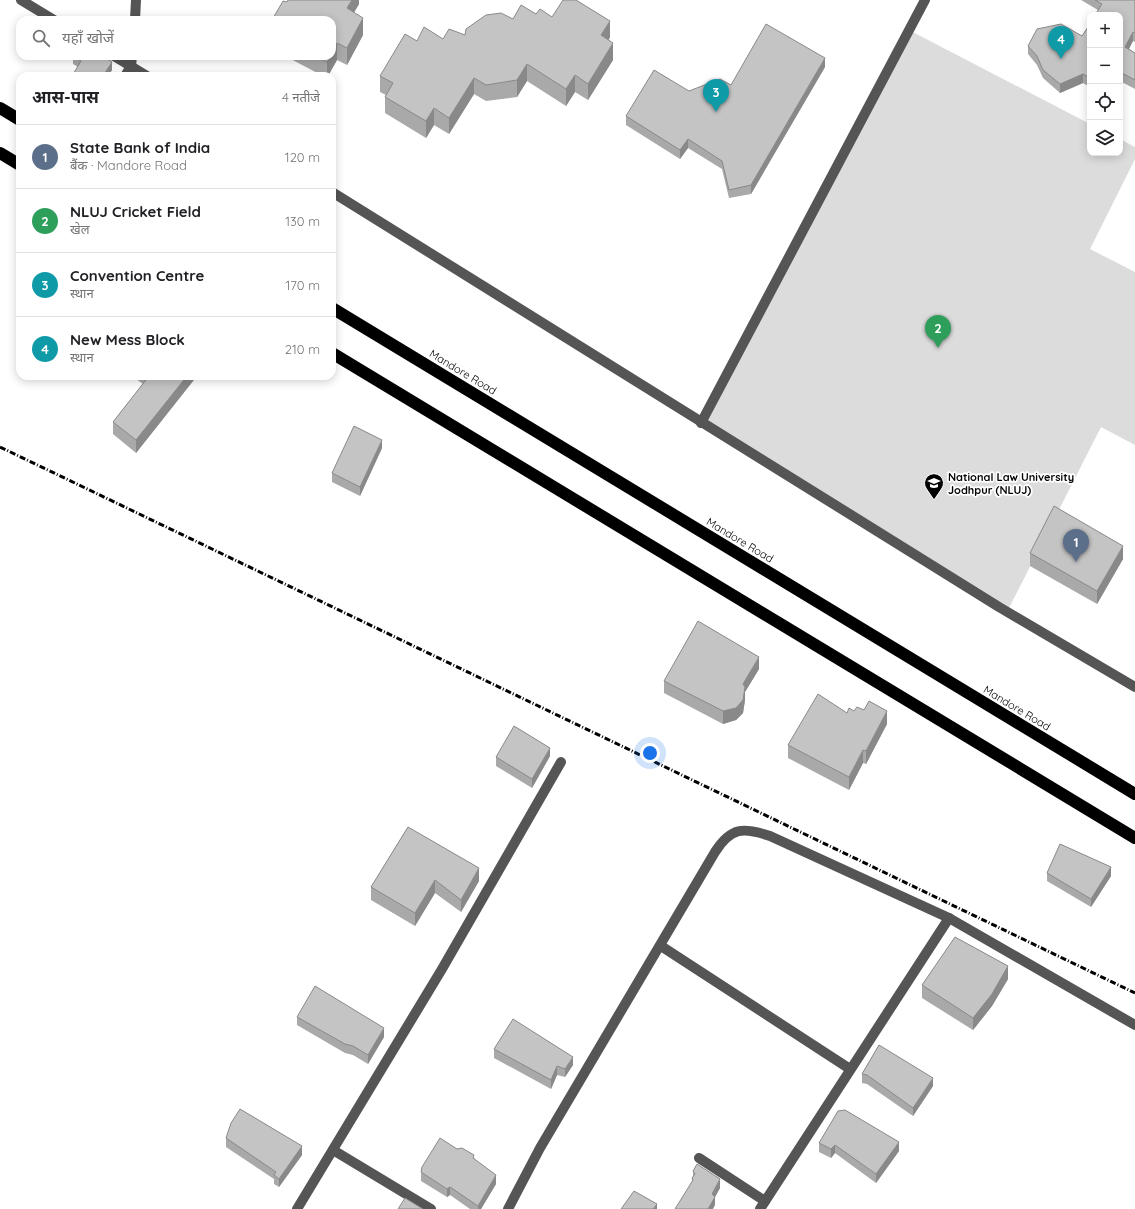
<!DOCTYPE html>
<html lang="hi">
<head>
<meta charset="utf-8">
<style>
  body { margin:0; font-family:Quicksand,"Noto Sans Devanagari",sans-serif; background:#f6f6f6; color:#202124 }
  .controls { position:absolute; right:12px; top:12px; display:grid; overflow:hidden; border-radius:8px; box-shadow:0 2px 10px #0003 }
  .controls button { width:36px; height:36px; display:grid; place-items:center; padding:0; border:0; border-bottom:1px solid #e0e0e0; background:#fff; color:#202124; font:20px sans-serif }
  .you { position:absolute; left:650px; top:753px; width:14px; height:14px; margin:-10px; border:3px solid #fff; border-radius:50%; background:#1a73e8; box-shadow:0 0 0 6px #1a73e833 }
  .badge { display:grid; place-items:center; width:26px; height:26px; border-radius:50%; background:#db2777; color:#fff; font-size:13px; font-weight:700 }
  .pin { position:absolute; translate:-50% -33px; filter:drop-shadow(0 1px 2px #0008) }
  .pin::after { content:''; position:absolute; top:21px; width:14px; height:12px; background:inherit; clip-path:polygon(0 0,100% 0,50% 100%) }
  .list { margin:0; padding:0; list-style:none }
  h2 { display:flex; justify-content:space-between; align-items:center; height:52px; margin:0; padding:0 16px; font-size:17px }
  h2 small { font-size:13px; font-weight:400; color:#757577 }
  .list li { display:grid; grid-template-columns:26px 1fr auto; gap:12px; align-items:center; box-sizing:border-box; height:64px; padding:0 16px; border-top:1px solid #e0e0e0 }
  .list b { display:block; font-size:15px; white-space:nowrap }
  .list p { margin:0; font-size:13px; white-space:nowrap; color:#757577 }
  .list em { font-size:13px; font-style:normal; color:#757577 }
  .icon { flex:none; width:22px; height:22px; fill:none; stroke:currentColor; stroke-width:2; stroke-linecap:round; stroke-linejoin:round }
  .map { position:relative; flex:none; width:1135px; height:1209px; overflow:hidden }
  .search { position:absolute; background:#fff; box-shadow:0 2px 10px #0003; left:16px; top:16px; width:320px; height:44px; display:flex; align-items:center; gap:10px; box-sizing:border-box; padding:0 14px; border-radius:12px; color:#757577; font-size:15px }
  .panel { position:absolute; background:#fff; box-shadow:0 2px 10px #0003; left:16px; top:72px; width:320px; height:308px; border-radius:12px }
  .map>svg:first-child { display:block }
  .garden { fill:#dcdcdc }
  .lines { fill:none; stroke-linecap:round; stroke-linejoin:round }
  .minor { stroke:#555; stroke-width:10 }
  .highway { stroke:#000; stroke-width:12 }
  .rail { stroke:#000; stroke-width:3; stroke-dasharray:6 2 1 2; stroke-linecap:butt }
  .wall { fill:#a9a9a9 }
  .shaded-wall { fill:#898989 }
  .building { fill:#c4c4c4; stroke:#898989 }
  .labels { text-anchor:middle; stroke-width:3.5; stroke-linejoin:round; paint-order:stroke }
  .street-label { font-size:11px; fill:#000; stroke:#fff }
  .poi-label { font-size:11px; font-weight:bold; fill:#000; stroke:#fff; text-anchor:start }
</style>
</head>
<body>
<div class="map">
<svg width="1135" height="1209" viewBox="0 0 1135 1209">
  <rect width="100%" height="100%" fill="#fff"/>
  <path class="garden" d="M905,28L1090,124V153H1120V139L1135,147V159L1090,249L1135,272V445L1101,427L1007,612L701,423Z"/>
  <g class="lines">
    <g class="minor">
      <path d="M21,0L54,20"/>
      <path d="M135,20L136,0"/>
      <path d="M114,56L147,76"/>
      <path d="M125,76L131,66L132,56"/>
      <path d="M332,192L999,607L1135,687"/>
      <path d="M701,423L925,0"/>
      <path d="M661,946L850,1069"/>
      <path d="M333,1150L431,1209"/>
      <path d="M699,1158L765,1201"/>
      <path d="M297,1209L442,969L561,762"/>
      <path d="M508,1209L540,1148L715,852C731,827 743,827 770,836L949,918L1135,1025"/>
      <path d="M760,1209L949,918"/>
    </g>
    <g class="highway">
      <path d="M0,108L20,120"/>
      <path d="M0,153L20,165"/>
      <path d="M332,308L1135,794"/>
      <path d="M332,353L1135,838"/>
    </g>
    <path class="rail" d="M0,447L1135,993"/>
  </g>
  <g class="wall">
    <path d="M359,0V4L354,12L363,35L347,65L337,60L328,76H323L285,56H332L287,2Z"/>
    <path d="M1081,0H1135V42L1133,41L1129,49L1135,53V89L1120,81V15L1098,10Z"/>
    <path d="M536,14L552,17L610,37L609,40L613,60L588,100L575,92L566,106L527,81L517,97L486,101L474,94L449,134L434,125L426,138L385,113V97L386,95L380,92V76L417,41L443,39L465,35L513,19Z"/>
    <path d="M1090,24V87L1083,83L1060,93L1043,78L1037,65L1028,54V46L1082,36Z"/>
    <path d="M73,56L112,70L108,76H72L78,67L73,64Z"/>
    <path d="M825,67L751,194L729,198L722,169L688,148L680,159L626,125V116L689,91L731,85Z"/>
    <path d="M132,376H197L136,453L113,434V422L143,384Z"/>
    <path d="M382,448L360,496L332,482V473Z"/>
    <path d="M1030,553L1123,559L1097,604L1030,566Z"/>
    <path d="M759,669L745,692V700L743,713L736,720L723,724L664,693V681Z"/>
    <path d="M847,713L887,724L866,764L863,763L849,790L788,758V745Z"/>
    <path d="M550,756L532,788L496,766V757Z"/>
    <path d="M408,827L479,881L461,912L435,893L415,926L371,900V887Z"/>
    <path d="M1047,873L1111,876L1091,907L1047,881Z"/>
    <path d="M1008,979L992,1006L973,1030L922,998V985Z"/>
    <path d="M297,1017L384,1037L368,1064L353,1055L345,1053L297,1025Z"/>
    <path d="M879,1045L933,1086L913,1116L867,1084L862,1083V1074Z"/>
    <path d="M494,1049L573,1065L565,1077L557,1075L551,1089L494,1058Z"/>
    <path d="M226,1138L302,1155L279,1187L274,1184V1179L226,1147Z"/>
    <path d="M819,1143L899,1151L876,1183L835,1153L831,1158L819,1152Z"/>
    <path d="M457,1149L474,1158L496,1184L481,1209H470L450,1195L447,1197L421,1181V1172Z"/>
    <path d="M693,1171L720,1188L715,1197V1205L692,1182V1178L693,1177Z"/>
  </g>
  <g class="shaded-wall">
    <path d="M352,0H359V4L347,25V8Z"/>
    <path d="M363,18V35L347,65V48Z"/>
    <path d="M610,21V37L601,52V35Z"/>
    <path d="M1133,32V41L1125,56V47Z"/>
    <path d="M337,43V60L328,76H327V62L330,56H332V52Z"/>
    <path d="M613,43V60L588,100V84Z"/>
    <path d="M825,58V67L751,194V185Z"/>
    <path d="M112,62V70L108,76H103Z"/>
    <path d="M527,64V81L517,97V80Z"/>
    <path d="M1083,74V83L1060,93V84Z"/>
    <path d="M575,75V92L566,106V89Z"/>
    <path d="M474,78V94L449,134V118Z"/>
    <path d="M434,108V125L426,138V121Z"/>
    <path d="M688,139V148L680,159V150Z"/>
    <path d="M187,376H197L136,453V440Z"/>
    <path d="M382,440V448L360,496V487Z"/>
    <path d="M1123,546V559L1097,604V591Z"/>
    <path d="M759,657V669L745,692V700L743,713L736,720L723,724V711L743,684Z"/>
    <path d="M887,711V724L866,764V751Z"/>
    <path d="M550,748V756L532,788V779Z"/>
    <path d="M863,750V763L849,790V777Z"/>
    <path d="M1111,867V876L1091,907V899Z"/>
    <path d="M479,868V881L461,912V900Z"/>
    <path d="M435,880V893L415,926V913Z"/>
    <path d="M1008,966V979L992,1006L973,1030V1018Z"/>
    <path d="M384,1028V1037L368,1064V1055Z"/>
    <path d="M573,1057V1065L565,1077V1069Z"/>
    <path d="M557,1066V1075L551,1089V1080Z"/>
    <path d="M933,1078V1086L913,1116V1108Z"/>
    <path d="M899,1142V1151L876,1183V1174Z"/>
    <path d="M835,1145V1153L831,1158V1149Z"/>
    <path d="M302,1146V1155L279,1187V1179Z"/>
    <path d="M496,1175V1184L481,1209H478V1206Z"/>
    <path d="M720,1179V1188L715,1197V1205L713,1209H708L712,1194Z"/>
    <path d="M450,1187V1195L447,1197V1189Z"/>
    <path d="M657,1204V1209H653Z"/>
  </g>
  <g class="building">
    <path d="M288,0H352L347,8L363,18L347,48L337,43L332,52V20H272L283,1L287,2Z"/>
    <path d="M563,0H576L610,21L601,35L613,43L588,84L575,75L566,89L527,64L517,80L486,85L474,78L449,118L434,108L426,121L385,97L393,83L380,76L405,34L417,41L424,27L443,39L449,29L465,35L466,29L486,15L501,13L513,19L521,5L536,14L540,9L552,17Z"/>
    <path d="M1095,0H1135V33L1133,32L1125,47L1135,53V80L1120,72V15H1095L1102,4Z"/>
    <path d="M766,24L825,58L751,185L729,190L722,161L688,139L680,150L626,116L654,70L689,91L720,79L731,85Z"/>
    <path d="M1061,24L1082,36L1090,24V78L1083,74L1060,84L1043,70L1037,56L1028,46L1037,29Z"/>
    <path d="M73,56H102L112,62L103,76H72L81,61Z"/>
    <path d="M316,56H330L327,62Z"/>
    <path d="M148,376H187L136,440L113,422L149,376Z"/>
    <path d="M354,426L382,440L360,487L332,473Z"/>
    <path d="M1054,506L1123,546L1097,591L1030,553Z"/>
    <path d="M698,621L759,657L743,684L745,687L743,700L736,708L723,711L664,681Z"/>
    <path d="M818,694L847,713L849,708L854,711L857,707L864,710L869,701L887,711L866,751L863,750L849,777L788,745Z"/>
    <path d="M514,726L550,748L532,779L496,757Z"/>
    <path d="M408,827L479,868L461,900L435,880L415,913L371,887Z"/>
    <path d="M1060,844L1111,867L1091,899L1047,873Z"/>
    <path d="M955,937L1008,966L992,994L973,1018L922,985Z"/>
    <path d="M315,986L384,1028L368,1055L353,1046L345,1044L297,1017Z"/>
    <path d="M513,1019L573,1057L565,1069L557,1066L551,1080L494,1049Z"/>
    <path d="M879,1045L933,1078L913,1108L867,1075L862,1074Z"/>
    <path d="M240,1109L302,1146L279,1179L274,1175L276,1172L226,1138L231,1123Z"/>
    <path d="M845,1110L899,1142L876,1174L835,1145L831,1149L819,1143L838,1111Z"/>
    <path d="M440,1138L457,1149L462,1148L474,1155L473,1158L496,1175L478,1206L450,1187L447,1189L421,1172L422,1167Z"/>
    <path d="M697,1164L720,1179L712,1194L715,1197L708,1209H675L693,1180L692,1178L695,1174L693,1171Z"/>
    <path d="M634,1191L657,1204L653,1209H621Z"/>
    <path d="M405,1198L423,1209H398Z"/>
  </g>
  <defs>
    <g id="university-pin" transform="scale(1)"><path d="M0 17L-7.5 6A9.5 9.5 0 1 1 7.5 6Z" fill="#000" stroke="#fff"/><path d="M0-5L7-2L0 1L-7-2ZM-4 1L0 2.5L4 1V4Q0 6-4 4Z" fill="#fff"/></g>
  </defs>
  <g fill-rule="evenodd">
    <use href="#university-pin" x="934" y="483"/>
  </g>
  <g class="labels">
    <g class="street-label">
      <text transform="translate(463 372) rotate(31)" y="4">Mandore Road</text>
      <text transform="translate(740 540) rotate(31)" y="4">Mandore Road</text>
      <text transform="translate(1017 708) rotate(31)" y="4">Mandore Road</text>
    </g>
    <g class="poi-label">
      <text x="948" y="481">National Law University<tspan x="948" dy="13">Jodhpur (NLUJ)</tspan></text>
    </g>
  </g>
</svg>
<div class="controls">
<button>+</button>
<button>−</button>
<button><svg class="icon" aria-label="locate" viewBox="0 0 24 24"><circle cx="12" cy="12" r="6"/><path d="M12 2v4M12 18v4M2 12h4M18 12h4"/></svg></button>
<button><svg class="icon" aria-label="layers" viewBox="0 0 24 24"><path d="M12 4l9 5-9 5-9-5zM3 14l9 5 9-5"/></svg></button>
</div>
<div class="you"></div>
<div class="pin badge" style="left:1076px;top:562px;background:#5c6f8a">1</div>
<div class="pin badge" style="left:938px;top:348px;background:#2e9e5b">2</div>
<div class="pin badge" style="left:716px;top:112px;background:#0f9aa8">3</div>
<div class="pin badge" style="left:1061px;top:59px;background:#0f9aa8">4</div>
<div class="search"><svg class="icon" aria-label="search" viewBox="0 0 24 24"><circle cx="10" cy="10" r="6"/><path d="M15 15l6 6"/></svg>यहाँ खोजें</div>
<section class="panel">
<h2>आस-पास<small>4 नतीजे</small></h2>
<ul class="list">
<li><span class="badge" style="background:#5c6f8a">1</span><div><b>State Bank of India</b><p>बैंक · Mandore Road</p></div><em>120 m</em></li>
<li><span class="badge" style="background:#2e9e5b">2</span><div><b>NLUJ Cricket Field</b><p>खेल</p></div><em>130 m</em></li>
<li><span class="badge" style="background:#0f9aa8">3</span><div><b>Convention Centre</b><p>स्थान</p></div><em>170 m</em></li>
<li><span class="badge" style="background:#0f9aa8">4</span><div><b>New Mess Block</b><p>स्थान</p></div><em>210 m</em></li>
</ul>
</section>
</div>
</body>
</html>
